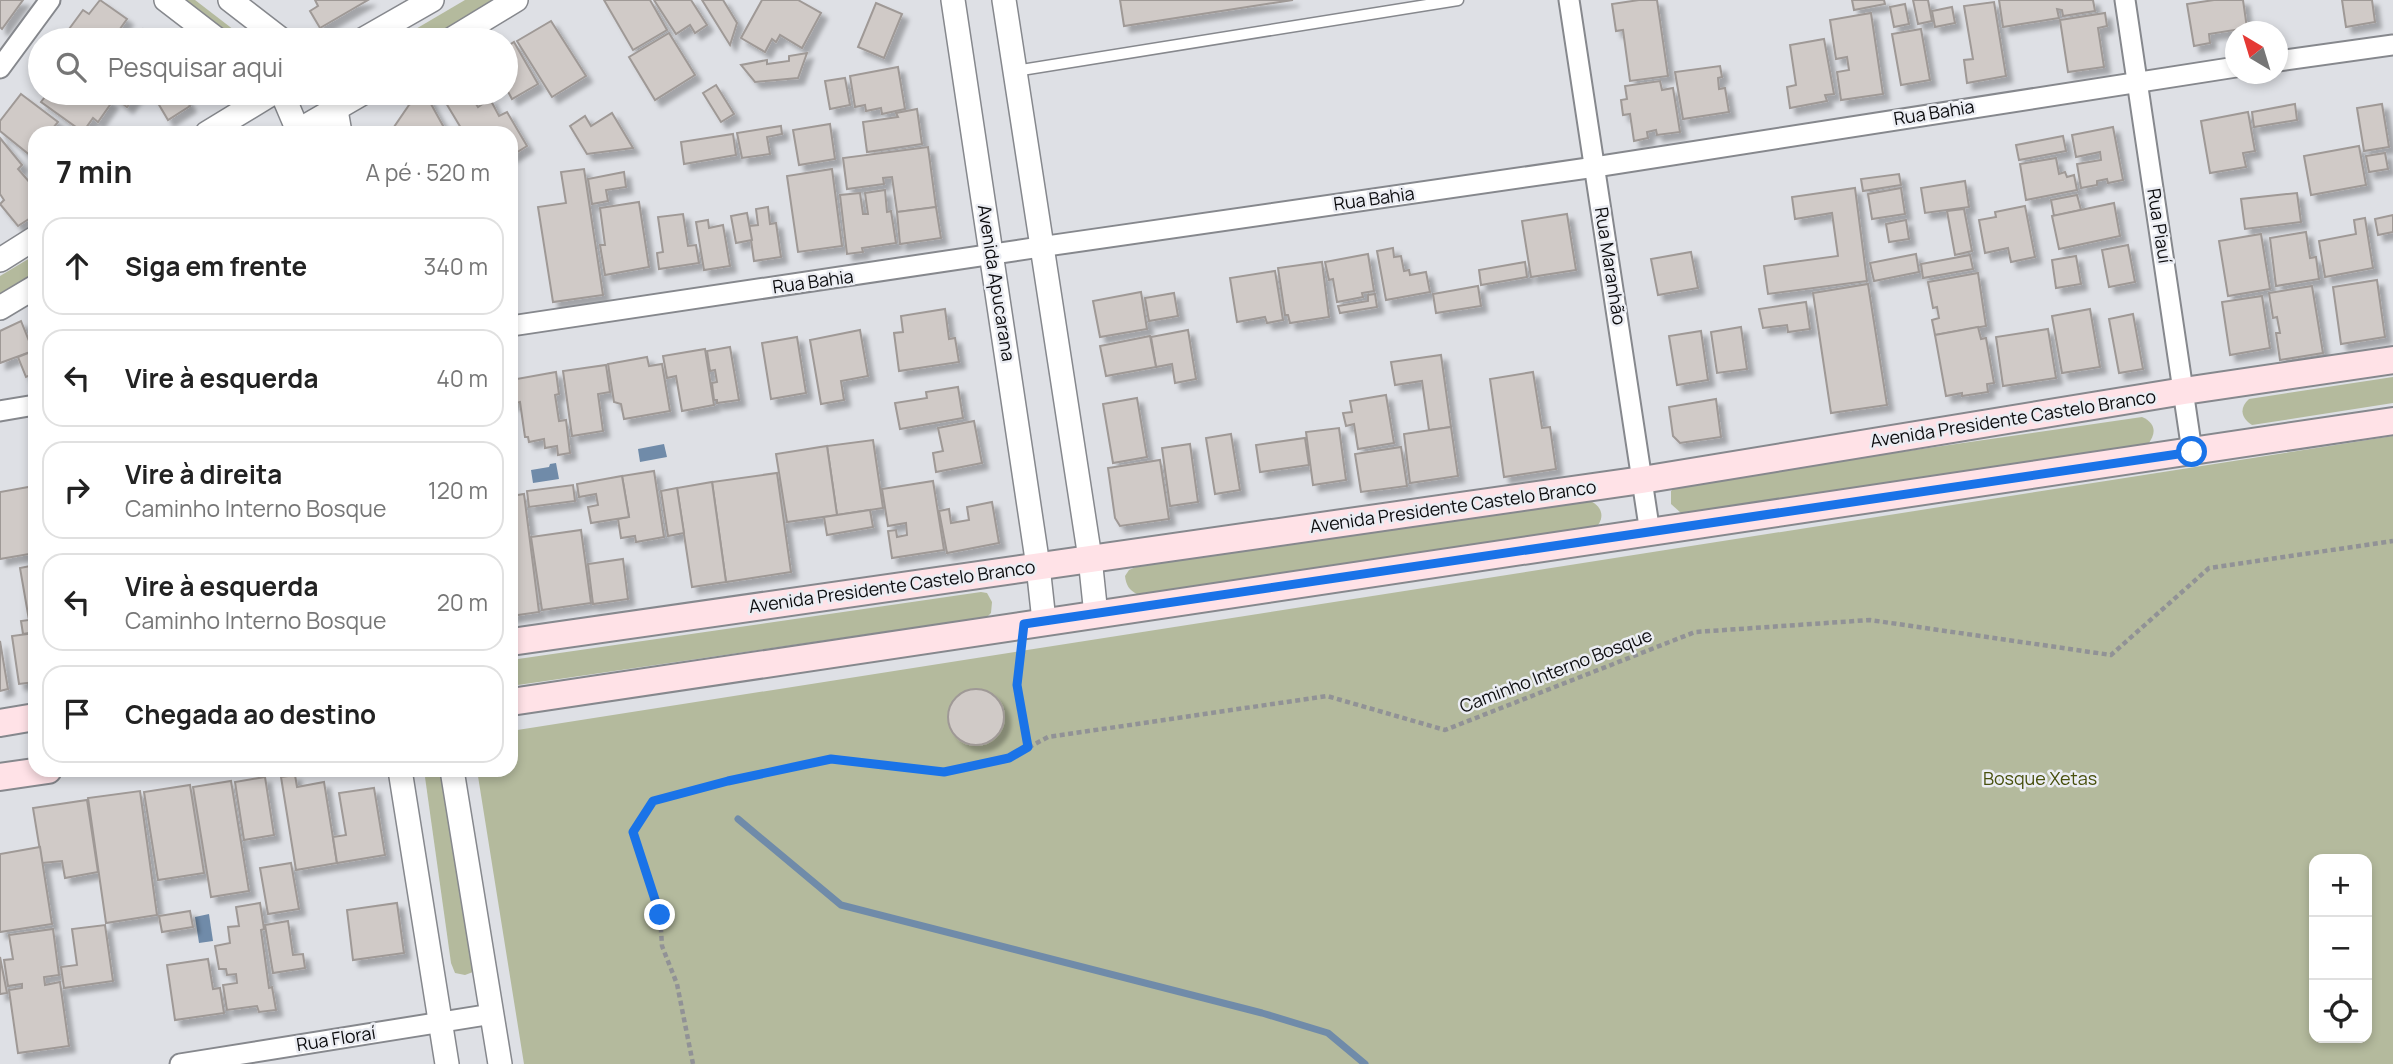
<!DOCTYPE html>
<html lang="pt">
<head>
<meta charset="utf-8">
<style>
  body { margin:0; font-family:Manrope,sans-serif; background:#f6f6f6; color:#222 }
  .controls { position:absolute; right:21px; bottom:21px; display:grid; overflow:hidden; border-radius:14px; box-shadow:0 4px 10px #0003 }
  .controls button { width:63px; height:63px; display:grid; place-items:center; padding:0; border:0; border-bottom:2px solid #e0e0e0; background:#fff; color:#222; font:35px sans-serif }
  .compass { position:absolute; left:2225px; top:21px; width:63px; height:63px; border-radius:50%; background:#fff; box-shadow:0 4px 10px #0003; rotate:322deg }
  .stop { position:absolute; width:21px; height:21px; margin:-16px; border:5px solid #1a73e8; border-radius:50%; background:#fff }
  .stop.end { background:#1a73e8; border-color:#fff; box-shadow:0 2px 7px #0008 }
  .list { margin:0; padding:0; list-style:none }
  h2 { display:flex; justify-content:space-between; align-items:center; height:91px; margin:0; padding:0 28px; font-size:30px }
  h2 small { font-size:23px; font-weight:400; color:#767676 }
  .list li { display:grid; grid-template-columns:46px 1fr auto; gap:21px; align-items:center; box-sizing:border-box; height:98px; margin:0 14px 14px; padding:0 14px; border:2px solid #e0e0e0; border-radius:21px }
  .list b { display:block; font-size:26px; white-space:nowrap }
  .list p { margin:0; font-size:23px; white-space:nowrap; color:#767676 }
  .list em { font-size:23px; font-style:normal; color:#767676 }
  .icon { flex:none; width:38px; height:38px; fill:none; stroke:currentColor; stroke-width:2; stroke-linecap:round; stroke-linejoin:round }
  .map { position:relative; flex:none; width:2393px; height:1064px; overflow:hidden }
  .search { position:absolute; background:#fff; box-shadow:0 4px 10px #0003; left:28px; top:28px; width:490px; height:77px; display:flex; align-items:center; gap:18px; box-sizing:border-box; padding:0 24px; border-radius:38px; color:#767676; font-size:26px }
  .panel { position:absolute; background:#fff; box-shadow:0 4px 10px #0003; left:28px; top:126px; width:490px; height:651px; border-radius:21px }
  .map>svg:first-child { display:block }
  .green { fill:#b4ba9d; fill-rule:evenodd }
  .water { fill:#708ba9 }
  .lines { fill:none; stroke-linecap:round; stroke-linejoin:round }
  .stream { stroke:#708ba9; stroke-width:7 }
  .building { fill:#d0cac7; stroke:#9f9996; stroke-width:2; filter:url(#shadow) }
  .service-casing { stroke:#86888d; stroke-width:13 }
  .minor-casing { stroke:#86888d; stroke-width:23 }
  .tertiary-casing { stroke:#86888d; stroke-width:26 }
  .secondary-casing { stroke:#86888d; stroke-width:30 }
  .path { stroke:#919296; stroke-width:4.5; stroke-dasharray:5 3.5; stroke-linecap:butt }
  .service { stroke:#fff; stroke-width:10 }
  .minor { stroke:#fff; stroke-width:19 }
  .tertiary { stroke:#fff; stroke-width:23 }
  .secondary { stroke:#ffe2e7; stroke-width:26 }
  .route { stroke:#1a73e8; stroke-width:9 }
  .labels { text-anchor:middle; stroke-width:5; stroke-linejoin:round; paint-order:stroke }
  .street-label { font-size:18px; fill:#0d0d0f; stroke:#ebedf3 }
  .park-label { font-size:18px; fill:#48500e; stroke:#ebedf3 }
</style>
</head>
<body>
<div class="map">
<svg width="2393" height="1064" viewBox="0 0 2393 1064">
  <defs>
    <filter id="shadow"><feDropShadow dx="6" dy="6" stdDeviation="2" flood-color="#0004"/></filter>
  </defs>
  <rect width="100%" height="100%" fill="#dee0e5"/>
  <g class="green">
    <path d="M170,0H195L247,40H221Z"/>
    <path d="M465,0H497L429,40H397Z"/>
    <path d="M35,255V274L0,295V276Z"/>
    <path d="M2393,377V403L2252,425C2241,418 2239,408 2249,399Z"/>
    <path d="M2142,417C2156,423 2157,434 2147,445L1681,513L1671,504V491L1680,484Z"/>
    <path d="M2393,436V1064H524L477,770H511V731ZM2314,859H2367V1038H2314Z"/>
    <path d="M1585,499C1603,504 1607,519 1593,530L1137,594C1129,590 1126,585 1125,576L1129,570L1136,567Z"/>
    <path d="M981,592L987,593L992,602L991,613L987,617L511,686V660Z"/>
    <path d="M424,770H448L478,961L473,972L465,975L455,973L451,963Z"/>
  </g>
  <g class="water">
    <path d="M664,444L667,457L640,462L638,449Z"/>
    <path d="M556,463L559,479L533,483L531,470L549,467L550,464Z"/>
    <path d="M209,914L213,941L199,943L195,917Z"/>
  </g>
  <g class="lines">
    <path class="stream" d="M738,819L841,905L1262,1013L1328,1033L1365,1064"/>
  </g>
  <g class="building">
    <path d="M0,0H23L2,29L0,27Z"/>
    <path d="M100,0L127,19L112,40H61L83,10L89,14Z"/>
    <path d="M315,0H368L320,28L310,11L318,6Z"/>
    <path d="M604,0H650L667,30L633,50Z"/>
    <path d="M654,0H691L707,25L695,33L690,25L676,34Z"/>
    <path d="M702,0H723L737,23L730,45Z"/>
    <path d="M762,0H798L821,13L802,48L780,35L776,42L772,39L765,52L741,38Z"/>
    <path d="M1120,0H1293L1124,26Z"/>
    <path d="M1639,0H1657L1668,76L1630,81L1623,30L1616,31L1612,4Z"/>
    <path d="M1852,0H1884L1885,4L1854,10Z"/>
    <path d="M1913,0H1928L1932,21L1918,24Z"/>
    <path d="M1999,0H2093L2095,11L2063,16L2062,10L2057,9L2059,18L2003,27Z"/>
    <path d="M2214,0H2243L2247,28L2209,34L2210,43L2194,46L2187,4Z"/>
    <path d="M2342,0H2372L2375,22L2346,27Z"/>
    <path d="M1994,2L2006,76L1967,83L1964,60L1973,59L1964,6Z"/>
    <path d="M876,3L902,14L884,58L858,47Z"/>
    <path d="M1905,4L1909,24L1894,27L1890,7Z"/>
    <path d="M1952,7L1955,23L1935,27L1932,11Z"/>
    <path d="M1871,13L1883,94L1841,100L1837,72L1849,70L1847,57L1836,59L1830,20Z"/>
    <path d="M2105,13L2107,26L2098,28L2104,67L2068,72L2060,20Z"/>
    <path d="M551,21L586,76L552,97L517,41Z"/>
    <path d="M143,29L158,40H134Z"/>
    <path d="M1921,29L1930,80L1901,85L1892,34Z"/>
    <path d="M669,33L695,75L655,100L629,57Z"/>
    <path d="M1824,39L1834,94L1825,95L1827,101L1790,108L1787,87L1796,85L1790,45Z"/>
    <path d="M514,42L538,84L512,99L506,88V47Z"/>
    <path d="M807,53L798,78L755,82L741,65L767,60V64L789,61V56Z"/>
    <path d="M1720,66L1722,77L1718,78L1719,89L1725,88L1729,112L1683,119L1675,72Z"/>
    <path d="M898,67L905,109L882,114L881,108L866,111L865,105L855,107L850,76Z"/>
    <path d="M845,78L850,105L830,109L825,81Z"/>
    <path d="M1660,81L1662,90L1673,88L1680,132L1657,135L1656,130L1647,132L1648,138L1634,141L1630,114L1623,115L1621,100L1627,99L1625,86Z"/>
    <path d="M716,85L734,114L721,122L703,93Z"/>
    <path d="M48,93H99L112,102L98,122L93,118L83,132L41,102Z"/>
    <path d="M109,93H138L127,107Z"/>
    <path d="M152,93H182L190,106L168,120Z"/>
    <path d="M440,93H469L478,107L490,99L499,116L507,112L527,146L511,156V133H464Z"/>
    <path d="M21,94L58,122L49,133H35V151L31,156L0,131V121Z"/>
    <path d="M426,95L447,133H397L399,130L394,127L409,105Z"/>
    <path d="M2295,104L2297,120L2254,127L2252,112Z"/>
    <path d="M2382,104L2389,147L2364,151L2357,108Z"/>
    <path d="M917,109L922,144L867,152L863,122L898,117L896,113Z"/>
    <path d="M2248,112L2255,151L2243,153L2246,167L2210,173L2201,121Z"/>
    <path d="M612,113L633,148L587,154L570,126L585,116L591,126Z"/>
    <path d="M830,124L835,159L799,165L793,130Z"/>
    <path d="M781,126L782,134L767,137L770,154L742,158L737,133Z"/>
    <path d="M2113,127L2123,180L2108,183L2107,179L2097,181V185L2081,188L2077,164L2101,160L2100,152L2076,157L2072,135Z"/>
    <path d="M733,134L736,155L684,164L681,142Z"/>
    <path d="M2063,136L2066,151L2019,160L2016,145Z"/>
    <path d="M0,138L22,165L18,169L31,184L35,182V215L18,226L0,204L4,200L0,194Z"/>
    <path d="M2359,146L2366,185L2311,195L2304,156Z"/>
    <path d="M928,147L936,207L897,212L892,177L883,178L884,184L847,189L843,158Z"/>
    <path d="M2385,153L2388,169L2369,172L2366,156Z"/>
    <path d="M2056,158L2059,174L2065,172L2067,177L2074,175L2077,190L2026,200L2020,164Z"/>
    <path d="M584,169L603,295L553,302L538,207L566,203L561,172Z"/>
    <path d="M832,169L842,246L798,252L787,176Z"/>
    <path d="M624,172L626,187L606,190L608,201L592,204L588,179Z"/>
    <path d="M1899,174L1901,185L1863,191L1861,179Z"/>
    <path d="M1965,181L1969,207L1925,213L1921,188Z"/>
    <path d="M1855,188L1867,281L1768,294L1764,266L1838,256L1832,213L1795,219L1792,197Z"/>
    <path d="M1901,188L1905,214L1872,219L1868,194Z"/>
    <path d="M885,190L887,212L891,211L896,243L862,248L863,252L847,254L840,195L860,193L863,214H868L865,193Z"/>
    <path d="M2297,193L2301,222L2245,229L2241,199Z"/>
    <path d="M2077,195L2081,210L2054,216L2051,200Z"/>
    <path d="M639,202L649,267L605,275L600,245H605L600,208Z"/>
    <path d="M2114,203L2120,236L2059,249L2052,216Z"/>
    <path d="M2025,206L2035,257L2011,262L2008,248L1985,253L1979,220L1996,217L1995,212Z"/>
    <path d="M768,207L770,224L776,223L781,257L754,261L749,226L758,225L756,209Z"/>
    <path d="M936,207L941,238L900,244L897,212Z"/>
    <path d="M1964,209L1972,251L1955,255L1947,211Z"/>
    <path d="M747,213L752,240L736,243L731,216Z"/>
    <path d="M683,214L688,246L696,245L699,263L659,269L657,253L663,252L658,217Z"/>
    <path d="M1567,214L1576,270L1531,277L1522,221Z"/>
    <path d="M2393,215V232L2378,235L2375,219Z"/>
    <path d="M2365,218L2373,268L2325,277L2319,241L2356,234L2354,220Z"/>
    <path d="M708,220L709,228L723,225L730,266L704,270L696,222Z"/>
    <path d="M1906,220L1909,239L1889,242L1886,224Z"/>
    <path d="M2306,232L2310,258L2316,257L2319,279L2276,286L2270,238Z"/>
    <path d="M2261,234L2270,289L2228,296L2219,241Z"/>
    <path d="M2128,245L2135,282L2109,287L2102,250Z"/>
    <path d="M1393,248L1394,257L1401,256L1404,271L1409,270L1410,275L1426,272L1430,292L1386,300L1377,251Z"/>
    <path d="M1691,252L1698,288L1658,295L1651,259Z"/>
    <path d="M1368,254L1374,291L1362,293L1363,297L1337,302L1333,279L1329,280L1325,262Z"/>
    <path d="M1916,254L1919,272L1874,281L1870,263Z"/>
    <path d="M1970,255L1973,269L1923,278L1921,264Z"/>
    <path d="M2076,256L2081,284L2056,288L2052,260Z"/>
    <path d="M1322,262L1329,317L1290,323L1288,315H1285L1278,268Z"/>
    <path d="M1525,262L1527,277L1481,285L1479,270Z"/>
    <path d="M1275,271L1283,320L1267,323L1265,317L1237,322L1230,278Z"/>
    <path d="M1978,273L1986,326L1935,335L1932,320L1939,318L1937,307L1933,308L1928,282Z"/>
    <path d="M2377,280L2385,337L2341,344L2333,287Z"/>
    <path d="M1868,284L1887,405L1831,413L1813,293Z"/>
    <path d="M1478,286L1481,306L1436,313L1433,294Z"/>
    <path d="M2312,286L2323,353L2280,360L2276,333H2280L2277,317L2273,318L2269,293Z"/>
    <path d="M1141,292L1147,329L1100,337L1093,301Z"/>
    <path d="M1174,293L1178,316L1149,321L1145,298Z"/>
    <path d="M1375,294L1377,307L1340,313L1338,306L1368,301V295Z"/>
    <path d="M2262,296L2270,348L2230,355L2222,302Z"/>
    <path d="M1806,302L1810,329L1788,332L1787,325L1763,328L1759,309Z"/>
    <path d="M945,309L949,339L955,338L959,362L899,371L894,333L903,332L901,316Z"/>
    <path d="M2090,309L2100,367L2062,373L2052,316Z"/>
    <path d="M2133,314L2143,369L2119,373L2109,319Z"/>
    <path d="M21,321L33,351L0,363V331Z"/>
    <path d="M1741,327L1747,369L1717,373L1711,332Z"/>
    <path d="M1978,327L1981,339L1986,338L1994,383L1987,384L1988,392L1962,396V393L1946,396L1935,335Z"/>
    <path d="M2048,329L2056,378L2003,386L1996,337Z"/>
    <path d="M860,330L868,376L841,381L844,400L821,404L810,340Z"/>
    <path d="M1188,330L1196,379L1175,383L1172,364L1156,367L1151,337Z"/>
    <path d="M1701,331L1708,380L1677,385L1669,336Z"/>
    <path d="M1150,336L1156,367L1106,376L1100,346Z"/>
    <path d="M797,337L806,393L771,399L762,343Z"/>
    <path d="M730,347L739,400L717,403V400H714L712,383L717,382L715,370L710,371L707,351Z"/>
    <path d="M705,349L714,405L682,411L676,376L667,378L663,356Z"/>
    <path d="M33,351L35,373L26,377L18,357Z"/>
    <path d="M1441,355L1451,427L1429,430L1422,381L1395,385L1391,362Z"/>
    <path d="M647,357L649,366L662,364L670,411L624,419L621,404L614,402L608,364Z"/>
    <path d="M606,365L610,392L598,394L603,431L572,436L563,371Z"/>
    <path d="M556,372L559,394L555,395L559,421L566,420L570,453L558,455L557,446L545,448L544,439L529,442L528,437H525L520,402L512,404L511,396V380Z"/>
    <path d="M1533,372L1542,428L1550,427L1556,469L1504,477L1490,379Z"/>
    <path d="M958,387L963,418L900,429L895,403L927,398L926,392Z"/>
    <path d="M1386,395L1394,443L1358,449L1354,424L1346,426L1343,413L1352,412L1350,401Z"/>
    <path d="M1137,398L1147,457L1113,463L1103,404Z"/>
    <path d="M1716,399L1721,437L1680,443L1673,436L1669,407Z"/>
    <path d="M974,421L982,463L936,472L933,453L943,451L938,428Z"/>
    <path d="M1451,427L1458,476L1410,483L1404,434Z"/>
    <path d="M1339,428L1346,480L1313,485L1306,432Z"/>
    <path d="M1231,434L1240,490L1215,494L1206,438Z"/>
    <path d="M1305,438L1309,465L1260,472L1256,445Z"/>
    <path d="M873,440L883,508L837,515L827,446Z"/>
    <path d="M1190,444L1198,502L1170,506L1162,448Z"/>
    <path d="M827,446L837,515L787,522L776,454Z"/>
    <path d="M1401,447L1407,486L1361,492L1355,454Z"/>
    <path d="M1160,460L1169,519L1120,526L1115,518L1108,468Z"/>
    <path d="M654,471L664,537L636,542L635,536L621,538L618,519L629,517L622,476Z"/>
    <path d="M777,473L791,572L726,582L712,482Z"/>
    <path d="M622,476L629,517L591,523L588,507L598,505L596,494L579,497L577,484Z"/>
    <path d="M933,481L944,550L892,558L888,531L896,530L897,537L907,535L906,523L888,526L882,489Z"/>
    <path d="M712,482L726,582L692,587L677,488Z"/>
    <path d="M573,485L575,501L529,507L527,491Z"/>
    <path d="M34,486L35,553L0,559V492Z"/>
    <path d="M677,488L684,533L668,536L661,491Z"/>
    <path d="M524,494L539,612L511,616V496Z"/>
    <path d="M992,502L999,543L947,553L939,511L949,509L951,523L969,520L967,507Z"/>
    <path d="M870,510L873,527L827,535L824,517Z"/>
    <path d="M581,530L591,603L542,610L531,537Z"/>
    <path d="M623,559L628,599L593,604L588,564Z"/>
    <path d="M35,565V632L23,634L21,621L29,620L20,568Z"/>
    <path d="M35,633V682L19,684L12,636Z"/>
    <path d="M0,641L8,689L0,691Z"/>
    <circle cx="976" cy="717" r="28"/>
    <path d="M295,775L297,787L324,782L337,863L296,870L281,777Z"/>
    <path d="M265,777L274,835L244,840L235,782Z"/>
    <path d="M231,781L249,891L211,897L193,787Z"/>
    <path d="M190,785L204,873L158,880L144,792Z"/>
    <path d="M374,788L385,855L337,863L333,837L346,835L339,793Z"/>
    <path d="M140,791L157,915L106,923L88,798Z"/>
    <path d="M87,800L98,872L65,878L62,861L42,863L33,808Z"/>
    <path d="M40,847L52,924L0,932V854Z"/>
    <path d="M291,863L299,909L268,914L260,868Z"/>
    <path d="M260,903L264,929L261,930L269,988L272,987L276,1010L259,1012L257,1006L227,1010L223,985L237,983L236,974L227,975L226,969H219L215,946L230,943L228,927L239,926L236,907Z"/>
    <path d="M397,903L404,953L353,960L347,910Z"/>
    <path d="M190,911L193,927L162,932L159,916Z"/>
    <path d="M288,921L293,955L303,954L305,968L273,973L265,925Z"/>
    <path d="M105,925L113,981L64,988L61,967L77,965L72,929Z"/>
    <path d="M53,929L59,975L44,977L45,985L60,982L69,1046L18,1053L9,990L22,988V984L8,986L4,960L13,959L9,935Z"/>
    <path d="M0,957L7,993L0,994Z"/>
    <path d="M208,959L213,989L220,988L224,1013L175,1020L167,965Z"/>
  </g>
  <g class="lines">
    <g class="service-casing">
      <path id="service" d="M1015,71L1458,0"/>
    </g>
    <g class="minor-casing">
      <g id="minor">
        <path d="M1569,0L1650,533"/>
        <path d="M2125,0L2192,451"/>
        <path d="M2278,61L2393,45"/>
        <path d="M0,68L50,0"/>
        <path d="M511,326L1040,247L1595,167L2236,67"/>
        <path d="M0,411L35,405"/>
        <path d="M180,1064L492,1014"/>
      </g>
    </g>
    <g class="tertiary-casing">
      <g id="tertiary">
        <path d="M166,0L218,40"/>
        <path d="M230,0L282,40"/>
        <path d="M953,0L1038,566L1044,621"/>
        <path d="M1004,0L1090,558L1096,615"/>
        <path d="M362,40L432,0"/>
        <path d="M450,40L516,0"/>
        <path d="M282,93L299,133"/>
        <path d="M328,93L336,110L340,133"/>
        <path d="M207,133L273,93"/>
        <path d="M294,133L363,93"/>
        <path d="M0,260L35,238"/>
        <path d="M0,308L35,287"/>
        <path d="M400,770L447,1064"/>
        <path d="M452,770L500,1064"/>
      </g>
    </g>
    <g class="secondary-casing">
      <g id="secondary">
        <path d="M511,642L1642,480L2184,391L2393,360"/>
        <path d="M511,702L2393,421"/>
        <path d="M0,723L35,717"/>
        <path d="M0,777L48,770"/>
      </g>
    </g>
    <g class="path">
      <path d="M1021,649L1017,685L1028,747"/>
      <path d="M693,1064L677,984L662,946L660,915L633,832L653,801L728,781L831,759L944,772L1009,758L1048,737L1327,696L1445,730L1695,632L1870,620L2111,655L2209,568L2393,541"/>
    </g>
    <use href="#service" class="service"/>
    <use href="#minor" class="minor"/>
    <use href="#tertiary" class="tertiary"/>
    <use href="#secondary" class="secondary"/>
  </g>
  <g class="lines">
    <path class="route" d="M660,915L633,832L653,801L728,781L831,759L944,772L1009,758L1028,747L1017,685L1024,624L2192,452"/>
  </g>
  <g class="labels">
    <g class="street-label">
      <text transform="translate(1934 113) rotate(-9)" y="6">Rua Bahia</text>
      <text transform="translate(1374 199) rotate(-8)" y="6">Rua Bahia</text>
      <text transform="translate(2159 226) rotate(81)" y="6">Rua Piauí</text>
      <text transform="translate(1610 266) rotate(81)" y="6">Rua Maranhão</text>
      <text transform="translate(813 282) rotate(-8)" y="6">Rua Bahia</text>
      <text transform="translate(996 283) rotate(81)" y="6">Avenida Apucarana</text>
      <text transform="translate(2013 419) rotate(-9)" y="6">Avenida Presidente Castelo Branco</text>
      <text transform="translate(1453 507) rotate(-8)" y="6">Avenida Presidente Castelo Branco</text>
      <text transform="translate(892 587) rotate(-8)" y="6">Avenida Presidente Castelo Branco</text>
      <text transform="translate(1556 671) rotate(-21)" y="6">Caminho Interno Bosque</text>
      <text transform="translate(336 1039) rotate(-9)" y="6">Rua Floraí</text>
    </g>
    <g class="park-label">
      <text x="2040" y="785">Bosque Xetas</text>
    </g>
  </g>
</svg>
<div class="controls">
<button>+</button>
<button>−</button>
<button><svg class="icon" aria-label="locate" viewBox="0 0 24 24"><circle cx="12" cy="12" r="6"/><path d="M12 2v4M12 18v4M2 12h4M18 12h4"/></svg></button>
</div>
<svg class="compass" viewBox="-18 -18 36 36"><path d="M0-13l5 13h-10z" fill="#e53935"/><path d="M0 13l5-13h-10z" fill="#767676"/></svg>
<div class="stop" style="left:2192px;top:452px"></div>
<div class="stop end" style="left:660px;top:915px"></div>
<div class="search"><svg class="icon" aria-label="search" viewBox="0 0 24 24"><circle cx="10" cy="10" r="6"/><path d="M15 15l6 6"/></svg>Pesquisar aqui</div>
<section class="panel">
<h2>7 min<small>A pé · 520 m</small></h2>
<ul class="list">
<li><svg class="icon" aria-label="ahead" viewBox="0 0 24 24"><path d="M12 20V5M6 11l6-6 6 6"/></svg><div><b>Siga em frente</b></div><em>340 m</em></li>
<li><svg class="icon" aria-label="left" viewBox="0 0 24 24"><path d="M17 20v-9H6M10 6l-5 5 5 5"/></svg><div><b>Vire à esquerda</b></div><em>40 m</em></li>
<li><svg class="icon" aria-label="right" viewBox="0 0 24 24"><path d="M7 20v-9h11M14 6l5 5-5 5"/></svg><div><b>Vire à direita</b><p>Caminho Interno Bosque</p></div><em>120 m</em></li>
<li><svg class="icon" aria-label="left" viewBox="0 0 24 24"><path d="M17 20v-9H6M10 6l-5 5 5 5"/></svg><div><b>Vire à esquerda</b><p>Caminho Interno Bosque</p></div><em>20 m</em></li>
<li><svg class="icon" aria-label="arrive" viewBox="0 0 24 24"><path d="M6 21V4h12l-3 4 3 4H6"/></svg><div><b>Chegada ao destino</b></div></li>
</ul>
</section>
</div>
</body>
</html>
